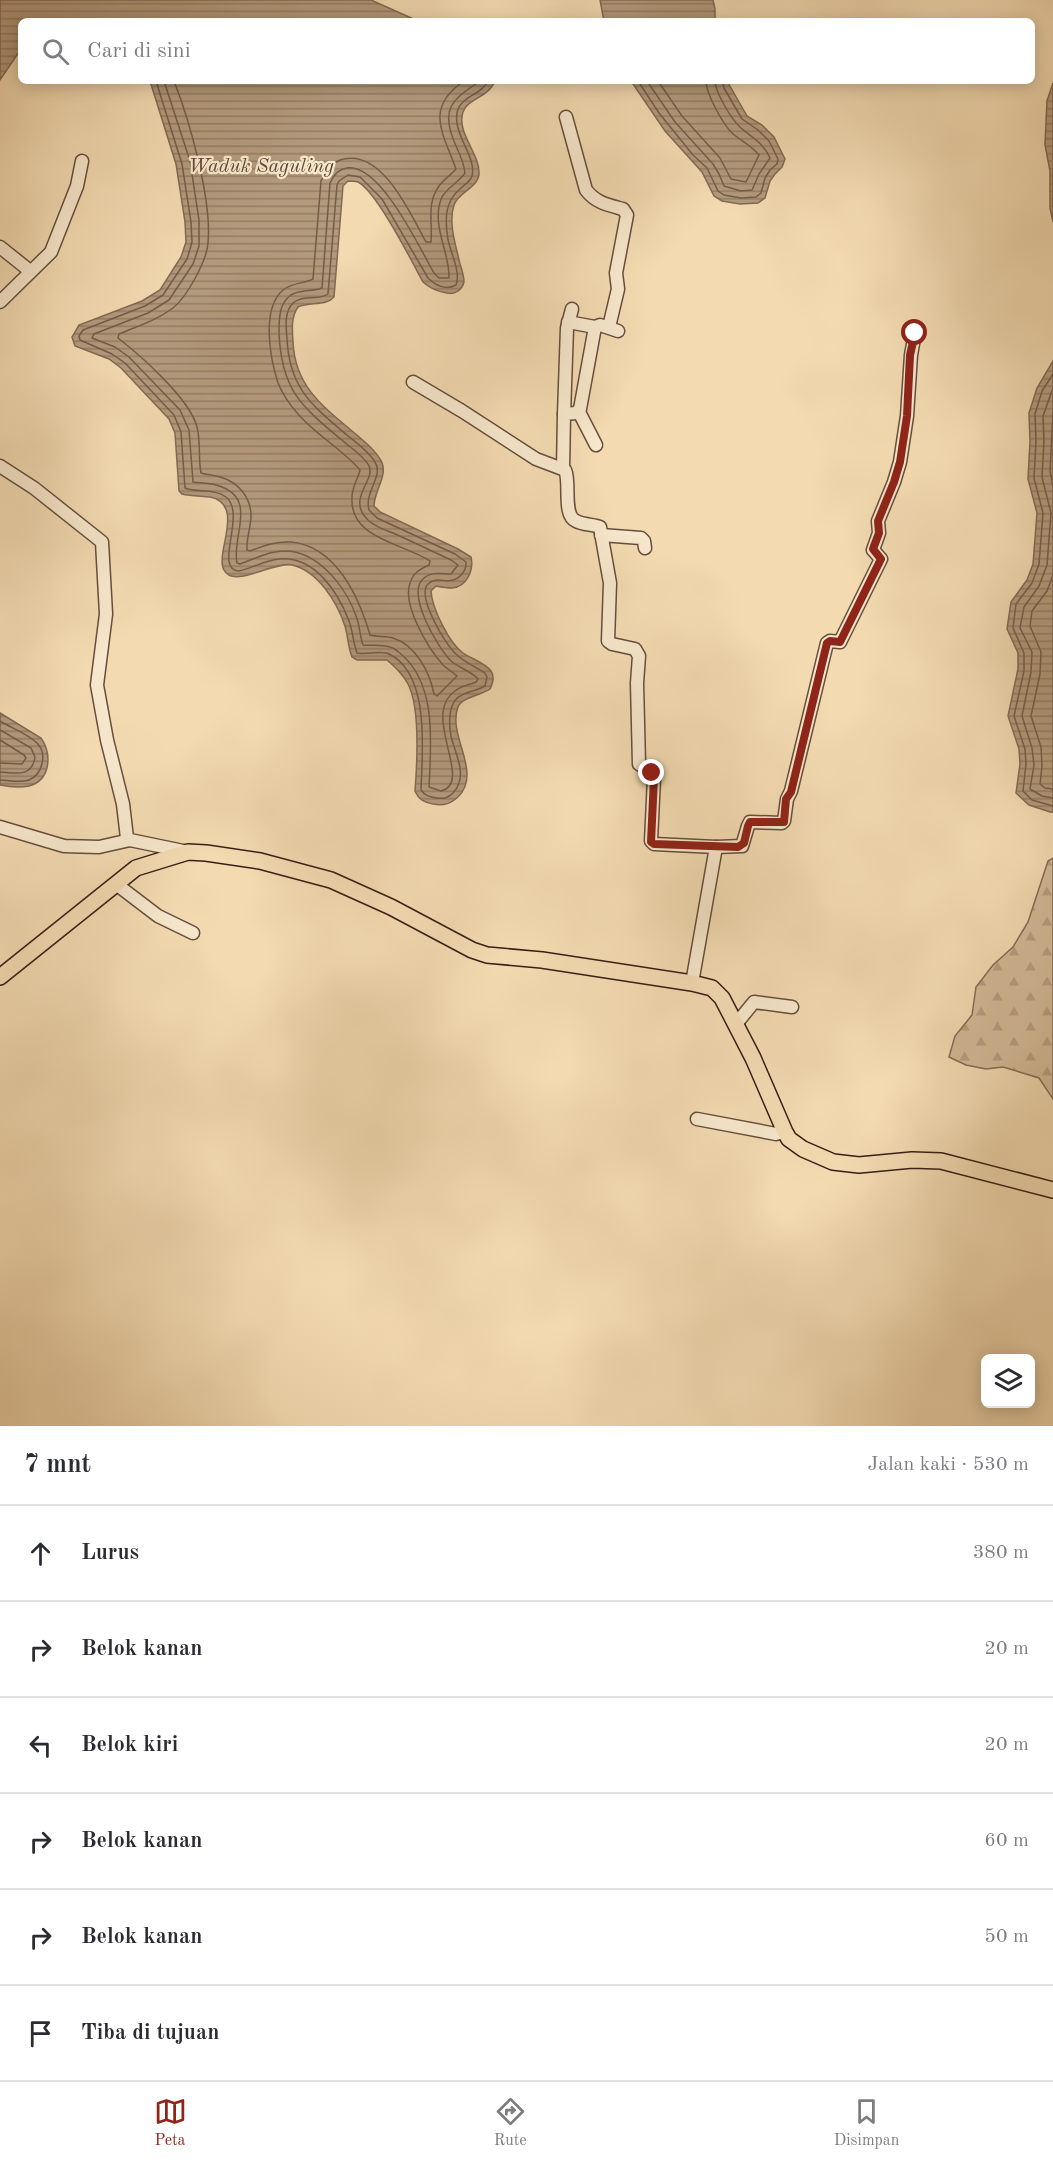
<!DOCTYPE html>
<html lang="id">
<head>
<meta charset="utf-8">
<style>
  body { margin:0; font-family:"Old Standard TT",serif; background:#f2f2f3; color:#2b2b33 }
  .controls { position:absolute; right:18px; bottom:18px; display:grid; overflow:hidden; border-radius:9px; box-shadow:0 3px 15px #0003 }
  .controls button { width:54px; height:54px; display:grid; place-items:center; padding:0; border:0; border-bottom:2px solid #e1e1e2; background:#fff; color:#2b2b33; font:30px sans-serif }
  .stop { position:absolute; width:18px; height:18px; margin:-14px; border:4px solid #8f2418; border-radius:50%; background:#fff }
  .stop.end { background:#8f2418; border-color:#fff; box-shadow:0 2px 6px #0008 }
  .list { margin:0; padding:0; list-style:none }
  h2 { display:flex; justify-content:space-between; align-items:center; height:78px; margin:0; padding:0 24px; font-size:26px }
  h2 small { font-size:20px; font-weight:400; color:#7c7c81 }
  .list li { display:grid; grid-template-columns:39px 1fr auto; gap:18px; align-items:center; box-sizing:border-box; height:96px; padding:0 24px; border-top:2px solid #e1e1e2 }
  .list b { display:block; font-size:22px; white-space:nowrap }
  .list em { font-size:20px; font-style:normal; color:#7c7c81 }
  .icon { flex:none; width:33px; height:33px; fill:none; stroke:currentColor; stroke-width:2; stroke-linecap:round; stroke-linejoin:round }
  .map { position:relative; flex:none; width:1053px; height:1426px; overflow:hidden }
  .search { position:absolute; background:#fff; box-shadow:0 3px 15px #0003; left:18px; right:18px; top:18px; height:66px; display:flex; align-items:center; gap:15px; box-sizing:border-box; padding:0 21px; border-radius:9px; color:#7c7c81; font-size:22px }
  .sheet { height:654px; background:#fff }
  nav { display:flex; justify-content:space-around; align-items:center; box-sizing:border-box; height:84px; border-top:2px solid #e1e1e2; background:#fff; font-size:16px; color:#7c7c81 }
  nav a { display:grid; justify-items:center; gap:3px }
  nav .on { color:#8f2418 }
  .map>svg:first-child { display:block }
  .forest { fill:url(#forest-firs); stroke:#846c56; stroke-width:1.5 }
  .water { fill:url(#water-rules); stroke:#816953; stroke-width:1.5 }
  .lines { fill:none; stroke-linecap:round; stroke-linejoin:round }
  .shore { stroke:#745c49; stroke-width:1.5 }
  .minor-casing { stroke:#654e3d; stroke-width:15 }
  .major-casing { stroke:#361f16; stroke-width:18 }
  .minor { stroke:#f7e7cc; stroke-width:12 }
  .major { stroke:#f3dab1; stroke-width:15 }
  .route { stroke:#8f2418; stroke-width:8 }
  .labels { text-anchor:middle; stroke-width:4.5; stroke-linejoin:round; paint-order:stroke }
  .water-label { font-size:20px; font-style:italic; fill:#624a3a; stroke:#f7e7cc }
</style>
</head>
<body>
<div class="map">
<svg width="1053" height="1426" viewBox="0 0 1053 1426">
  <defs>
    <pattern id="forest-firs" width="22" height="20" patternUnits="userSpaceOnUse" patternTransform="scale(1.5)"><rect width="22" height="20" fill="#d3ba97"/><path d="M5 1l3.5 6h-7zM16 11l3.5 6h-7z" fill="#b69f81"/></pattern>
    <pattern id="water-rules" width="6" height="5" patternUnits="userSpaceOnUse" patternTransform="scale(1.5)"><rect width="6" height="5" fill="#b39a7c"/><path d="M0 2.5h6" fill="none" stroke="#927d65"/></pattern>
  </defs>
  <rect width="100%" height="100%" fill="#f3dab1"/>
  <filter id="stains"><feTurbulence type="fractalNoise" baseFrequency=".00333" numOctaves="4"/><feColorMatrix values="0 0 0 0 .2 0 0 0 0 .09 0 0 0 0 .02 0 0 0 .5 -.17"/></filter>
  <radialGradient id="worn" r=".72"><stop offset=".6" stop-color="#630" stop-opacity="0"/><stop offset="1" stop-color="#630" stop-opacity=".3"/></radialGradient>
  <path class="forest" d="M1053,858V1099L1039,1078L1003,1067L986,1069L966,1065L949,1057L955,1036L972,1015L976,987L993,965L1013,947L1028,922L1048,861Z"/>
  <g class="water">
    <path d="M0,0H371L418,21H21V49L0,80Z"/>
    <path d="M600,0H713L715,9V21H604Z"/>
    <path d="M150,81H495C489,97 467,99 463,112C456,133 480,153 479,174C478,188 458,192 454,205C448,223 456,246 460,264C462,270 464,276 464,282C462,290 455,295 447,293C437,291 431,289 423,282C411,260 377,192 358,182C355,181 351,181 348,181L343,186L334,297C325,307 310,301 298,307C291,317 292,329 293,342C295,388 325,408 358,436C365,442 375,450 380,459C390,474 374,490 374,506L380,512L458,549L471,557C474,570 467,587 452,588C447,588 441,587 436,586L431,591C432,608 449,643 463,653C472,659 485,663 491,671C495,677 493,683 490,689C482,695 462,697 458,707C447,736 483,772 458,797C450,804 444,806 433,804C424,802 419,800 415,791C417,765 420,707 408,684C403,674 395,667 387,660H357L352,657C348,647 348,636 345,626C337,602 318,571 292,565C274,561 233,589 224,570C221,565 222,557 223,551C226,533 237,502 210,497C201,496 191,496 182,494L179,491L175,433L169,419L121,368L109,359L75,346L72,337L79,325L142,301L160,290L181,257L186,242L185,222L176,164Z"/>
    <path d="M631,81H727L747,116L762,125L774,137L785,159L782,167L775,174L770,181L765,198L758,203L740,204L722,201L714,196L702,172L665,131Z"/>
    <path d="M1053,83V222L1050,208V171L1045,145L1047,101Z"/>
    <path d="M1053,361V812H1050L1029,805L1016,793L1020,764L1019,749L1008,716L1018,669V653L1007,629L1011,602L1027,580L1033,564L1037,513L1028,479L1030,441L1029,413L1037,388Z"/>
    <path d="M0,713L41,738C52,754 51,780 29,786C19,788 10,787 0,785Z"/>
  </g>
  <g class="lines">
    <g class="shore">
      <path d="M156,81L182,164L191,222L192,242L187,259L163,295L145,306L83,330L79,336L80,340L112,354L125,363L174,415L181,432L185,488C197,493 214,488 226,497C247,514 213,569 239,571C252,568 266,560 279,559C314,555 338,592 349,621C353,631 353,643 357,653C367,655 380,650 389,654C431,674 422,754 421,790C425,796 430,797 437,798C444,799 448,798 453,793C469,776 455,754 451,736C449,726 449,712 453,704C458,692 475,692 485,686L487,677L485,673C476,667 464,662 457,655C446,646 416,596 428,584C438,574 450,588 462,574C465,570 466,568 466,562L455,554L377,518L369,510C364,492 384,476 375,462C369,452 357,443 348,436C313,406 289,389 287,338C286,327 284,312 293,303C303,294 318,301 328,294L337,185L339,181L348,175L360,177L382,199L428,278C435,285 446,291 456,285C461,273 451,253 448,240C445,221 444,202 460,189C464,185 471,181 472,176C477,157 453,135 457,113C460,96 482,95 488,81"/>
      <path d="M164,81L190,161L199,220V246L193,264L169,300L148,313L94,334L92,338L115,347L129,357L180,410L189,430L193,482C200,483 209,483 216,485C260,497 231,536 237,563L240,564C251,560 263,554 275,552C315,544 348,588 358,622C360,629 360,637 363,645C371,646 381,644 390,647C395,648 398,652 402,655C437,685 431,745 429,787L441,791C475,782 420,716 455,691C461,686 469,685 476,682L478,679C471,671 459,668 451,661C438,648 405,593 424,578C432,571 441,574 451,574L458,565L451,560C432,551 413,542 393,533C385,530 376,527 369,521C345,499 376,481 369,466C365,457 351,448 343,441C301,406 281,390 279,332C279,319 279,303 291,295C301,289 312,292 322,288L330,183C333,176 339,169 347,168C380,163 419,247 434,273L439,278H449C450,252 430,224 442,197C448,187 459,182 465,173C464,163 460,155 456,146C440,110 450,101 480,81"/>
      <path d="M174,81C190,122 212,200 208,243C207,260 187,297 173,308C157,320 138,326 119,334L118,338C140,355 190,399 197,427C201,442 198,458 201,473C207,475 214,475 220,477C238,482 251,497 251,516C251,527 246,539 247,550L250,551C263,546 276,541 291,542C336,546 359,597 370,635C377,637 386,636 393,638C416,645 430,673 434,694L437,696L457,676C453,672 447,669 443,665C428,648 402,605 410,583C413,573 420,569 429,565L430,561C403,543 349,539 352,497C352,487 358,479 360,470C342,449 316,435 298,414C291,406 282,393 278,383C270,358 261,309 283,290C293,282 304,284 313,279L321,181C325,171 333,161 344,159C383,150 411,215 426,242H431C433,223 426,204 439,186C443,180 451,175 456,169C443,133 424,108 464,81"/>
      <path d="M638,81L659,113L693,155L707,168L718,191L724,195L741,198L756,197L761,193L765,178L770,170L777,164L778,159L769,141L758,130L742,119L724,88L722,81"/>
      <path d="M647,81L675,122L713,164L719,174L724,186L741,191L752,190L759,174L770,158C763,142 752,138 740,127C732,120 715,92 715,81"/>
      <path d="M658,81L682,116L720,158L731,179L746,182L759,155C751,145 741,141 732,133C723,124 706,94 706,81"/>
      <path d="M1053,374L1042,391L1035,414L1036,441L1034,478L1043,513L1039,564L1032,583L1016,604L1013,628L1024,653V671L1014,716L1025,749L1026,764L1023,791L1032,800L1053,806"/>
      <path d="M1053,388L1043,416L1044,441L1042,477L1051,513L1047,565L1039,586L1024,607L1020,628L1032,652L1031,672L1022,716L1032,748L1034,765L1030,789L1042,796L1053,798"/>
      <path d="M1053,412L1050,471L1053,486"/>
      <path d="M1053,575L1047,591L1032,611L1030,626L1041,652L1040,674L1031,716L1041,747L1042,766L1040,784L1045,788L1053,789"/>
      <path d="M0,721C11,728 28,734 37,743C48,754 42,775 29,780C19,783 9,780 0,780"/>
      <path d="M0,730L31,748L35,757C32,778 15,773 0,772"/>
      <path d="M0,740L24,755L26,758L22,764L0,763"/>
    </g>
    <g class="minor-casing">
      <g id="minor">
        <path d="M566,117L586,190C596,203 608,205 623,209L627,215L616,273L618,289L609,327"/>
        <path d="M0,247L30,271"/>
        <path d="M0,302L51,252L77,186L82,161"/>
        <path d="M568,322L595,327"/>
        <path d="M413,382L462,411L536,459L565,470C571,482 562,515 576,521C583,525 592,524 600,527L610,583L608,641L612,644L635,649L639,656L637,683L639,764L651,771L654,778L651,841L654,844L716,847L692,983"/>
        <path d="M579,412L596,445"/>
        <path d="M564,414L567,328L572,309"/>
        <path d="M0,466L34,488L102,542L106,614L97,685L107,740L123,804L127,838L130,840L188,852"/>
        <path d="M563,469L564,414L576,413L580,409L595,327L600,325L618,331"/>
        <path d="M601,535L641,538L644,541L645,548"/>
        <path d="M0,827L64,846L99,847L130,840"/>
        <path d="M716,847L742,846L748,826L750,822L782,823L784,821L787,799L791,791L827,643L830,641L840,642L881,559L873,550L879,533L878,521L894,482L900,462L907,416L911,355L915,333"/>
        <path d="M116,884L158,916L193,933"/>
        <path d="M736,1024L754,1002L792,1007"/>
        <path d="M697,1119L776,1134L785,1132"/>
      </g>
    </g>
    <g class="major-casing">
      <path id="major" d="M0,977L136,868L188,852L206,853L260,861L331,880L391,907L472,950L487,955L542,960L692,983L712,988L722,998L753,1058L785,1132L789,1139L803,1149L833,1162L859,1165L912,1160L941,1161L1053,1190"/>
    </g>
    <use href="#minor" class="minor"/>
    <use href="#major" class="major"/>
  </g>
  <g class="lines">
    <path class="route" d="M652,773L654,778L651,842L654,844L738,847L744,843L748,826L750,822H784L786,799L791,792L827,643L830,641L840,642L881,559L873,549L879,533L878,521L894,482L900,462L907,416L910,355L915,333"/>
  </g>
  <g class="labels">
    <g class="water-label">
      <text x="261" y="172">Waduk Saguling</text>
    </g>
  </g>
  <rect width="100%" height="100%" filter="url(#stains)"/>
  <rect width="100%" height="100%" fill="url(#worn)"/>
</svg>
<div class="controls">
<button><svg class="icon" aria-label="layers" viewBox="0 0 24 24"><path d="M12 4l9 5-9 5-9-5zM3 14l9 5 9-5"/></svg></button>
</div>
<div class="stop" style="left:915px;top:333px"></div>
<div class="stop end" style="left:652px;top:773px"></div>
<div class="search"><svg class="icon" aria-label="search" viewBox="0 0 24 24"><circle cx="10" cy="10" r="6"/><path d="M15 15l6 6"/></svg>Cari di sini</div>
</div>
<section class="sheet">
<h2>7 mnt<small>Jalan kaki · 530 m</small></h2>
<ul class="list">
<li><svg class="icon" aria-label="ahead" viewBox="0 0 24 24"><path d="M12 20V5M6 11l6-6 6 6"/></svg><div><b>Lurus</b></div><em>380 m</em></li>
<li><svg class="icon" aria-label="right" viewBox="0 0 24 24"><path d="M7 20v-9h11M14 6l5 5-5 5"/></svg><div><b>Belok kanan</b></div><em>20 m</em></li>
<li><svg class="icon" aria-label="left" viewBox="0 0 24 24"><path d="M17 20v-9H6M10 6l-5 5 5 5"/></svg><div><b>Belok kiri</b></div><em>20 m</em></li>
<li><svg class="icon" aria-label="right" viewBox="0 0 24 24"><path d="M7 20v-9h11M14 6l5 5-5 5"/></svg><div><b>Belok kanan</b></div><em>60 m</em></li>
<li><svg class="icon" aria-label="right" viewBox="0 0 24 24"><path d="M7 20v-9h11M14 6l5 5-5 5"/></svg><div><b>Belok kanan</b></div><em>50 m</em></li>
<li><svg class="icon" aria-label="arrive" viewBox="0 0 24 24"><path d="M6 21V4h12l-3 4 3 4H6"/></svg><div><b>Tiba di tujuan</b></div></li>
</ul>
</section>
<nav>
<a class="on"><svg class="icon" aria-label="map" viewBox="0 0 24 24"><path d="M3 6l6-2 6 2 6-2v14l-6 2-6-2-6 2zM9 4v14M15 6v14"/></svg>Peta</a>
<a><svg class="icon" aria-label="directions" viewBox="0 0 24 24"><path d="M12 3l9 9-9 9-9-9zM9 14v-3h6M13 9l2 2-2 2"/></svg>Rute</a>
<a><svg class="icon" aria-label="saved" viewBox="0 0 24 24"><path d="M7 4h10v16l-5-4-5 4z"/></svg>Disimpan</a>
</nav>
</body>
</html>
